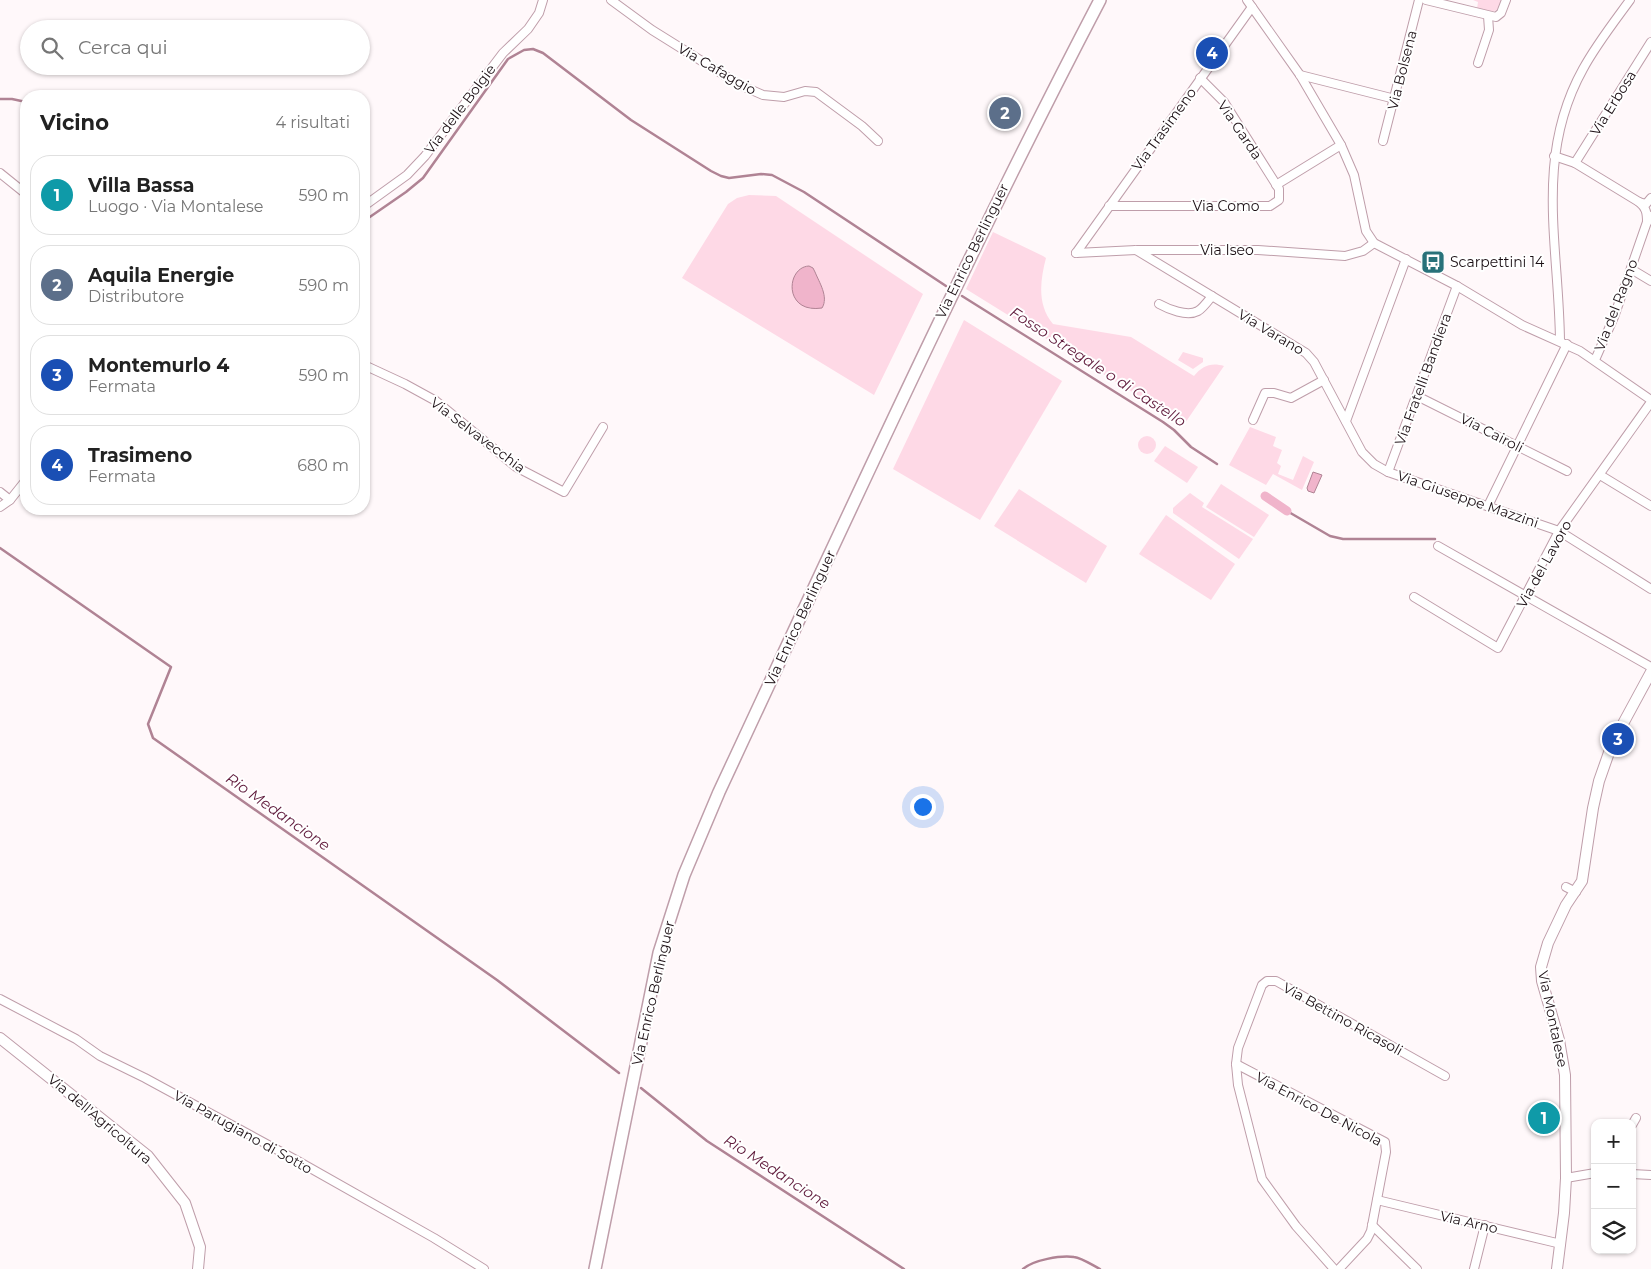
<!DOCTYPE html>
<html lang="it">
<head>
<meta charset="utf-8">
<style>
  body { margin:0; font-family:Montserrat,sans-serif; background:#f6f6f6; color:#222 }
  .controls { position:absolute; right:15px; bottom:15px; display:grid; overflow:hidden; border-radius:10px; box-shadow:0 1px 4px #0004 }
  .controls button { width:45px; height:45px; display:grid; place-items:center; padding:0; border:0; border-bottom:1px solid #e0e0e0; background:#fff; color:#222; font:25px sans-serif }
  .you { position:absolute; left:922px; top:806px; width:18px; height:18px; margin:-12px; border:4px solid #fff; border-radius:50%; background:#1a73e8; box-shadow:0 0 0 8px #1a73e833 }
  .badge { display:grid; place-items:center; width:32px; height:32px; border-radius:50%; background:#28727a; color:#fff; font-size:16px; font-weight:700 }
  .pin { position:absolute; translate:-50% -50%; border:2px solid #fff; box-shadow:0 1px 5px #0006 }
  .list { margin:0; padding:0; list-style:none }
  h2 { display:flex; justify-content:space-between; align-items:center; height:65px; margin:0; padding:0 20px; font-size:21px }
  h2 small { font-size:16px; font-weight:400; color:#767676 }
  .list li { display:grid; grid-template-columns:32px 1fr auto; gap:15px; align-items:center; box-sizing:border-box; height:80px; margin:0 10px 10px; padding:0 10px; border:1px solid #e0e0e0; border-radius:20px }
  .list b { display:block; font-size:19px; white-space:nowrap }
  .list p { margin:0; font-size:16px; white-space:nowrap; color:#767676 }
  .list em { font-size:16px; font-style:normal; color:#767676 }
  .icon { flex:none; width:28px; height:28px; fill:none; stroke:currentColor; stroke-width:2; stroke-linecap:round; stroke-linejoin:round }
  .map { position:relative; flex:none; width:1651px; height:1269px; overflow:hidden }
  .search { position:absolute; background:#fff; box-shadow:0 1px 4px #0004; left:20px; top:20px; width:350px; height:55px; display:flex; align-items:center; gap:12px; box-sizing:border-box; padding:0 18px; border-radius:28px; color:#767676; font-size:19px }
  .panel { position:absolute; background:#fff; box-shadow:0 1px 4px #0004; left:20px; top:90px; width:350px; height:425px; border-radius:20px }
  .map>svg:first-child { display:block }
  .green { fill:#fed9e6; fill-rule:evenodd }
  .water { fill:#f0b4cb; stroke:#b08394 }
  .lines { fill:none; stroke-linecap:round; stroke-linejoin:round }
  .stream { stroke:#b08394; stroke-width:2.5 }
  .canal { stroke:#f0b4cb; stroke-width:9 }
  .minor-casing { stroke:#bf9eaa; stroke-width:10 }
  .tertiary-casing { stroke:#bf9eaa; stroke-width:12 }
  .secondary-casing { stroke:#bf9eaa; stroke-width:14 }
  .minor { stroke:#fff; stroke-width:8 }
  .tertiary { stroke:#fff; stroke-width:10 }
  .secondary { stroke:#fff; stroke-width:11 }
  .labels { text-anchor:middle; stroke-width:4; stroke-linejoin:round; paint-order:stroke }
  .street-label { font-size:14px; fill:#1c1015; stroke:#fff }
  .poi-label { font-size:14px; fill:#1c1015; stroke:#fff; text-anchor:start }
  .water-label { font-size:15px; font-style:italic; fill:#601b3c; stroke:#fff }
</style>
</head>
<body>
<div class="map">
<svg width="1651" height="1269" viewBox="0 0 1651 1269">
  <rect width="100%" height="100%" fill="#fff8fa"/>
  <g class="green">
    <path d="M1473,0H1502L1497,10L1491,12L1477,9L1478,2Z"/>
    <path d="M749,195L776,196L923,294L874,395L682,278L728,204L737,198ZM809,266L813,268L815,272L825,302L810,309L795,299C792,286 791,267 809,266Z"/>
    <path d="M993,232L1043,256L1046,258C1040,281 1037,305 1053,324L1131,337L1194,376C1202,366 1211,362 1224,366L1183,426L1179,421L966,289Z"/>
    <path d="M964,320L1062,381L980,520L893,469Z"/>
    <path d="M1183,352L1203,358V362L1193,369L1178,360Z"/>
    <path d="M1250,427L1276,437L1273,446L1282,450L1277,463L1281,466L1278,474L1293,480L1303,456L1314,462L1302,490L1273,474L1266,485L1229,465Z"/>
    <circle cx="1147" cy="445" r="9"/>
    <path d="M1165,446L1198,467L1187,483L1154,461Z"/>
    <path d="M1221,484L1269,515L1254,537L1206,507Z"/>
    <path d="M1019,489L1107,546L1086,583L994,526Z"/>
    <path d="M1190,493L1204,503L1202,507L1253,539L1239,559L1173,513V508Z"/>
    <path d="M1166,515L1235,564L1211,600L1139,554Z"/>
  </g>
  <g class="water">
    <path d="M809,266L813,268L815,272C819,282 829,297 822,308C783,314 786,267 809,266Z"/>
    <path d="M1313,472L1322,475L1314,493L1308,491L1307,488Z"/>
  </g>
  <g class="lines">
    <g class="stream">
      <path d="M0,99H12L26,102"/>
      <path d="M364,221L406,192L423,178L508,59L524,50L533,49L543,53L631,120L711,171L721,176L729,178L761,174L772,175L804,192L946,286"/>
      <path d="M962,296L1163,422L1174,430L1191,447L1217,464"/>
      <path d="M1287,511L1330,536L1343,539H1435"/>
      <path d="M0,548L171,667L148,724L153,738L497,980L619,1073"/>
      <path d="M641,1088L707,1141L904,1269"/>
      <path d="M1023,1269C1033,1260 1061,1255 1074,1257C1082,1258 1092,1265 1100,1269"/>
    </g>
    <path class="canal" d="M1265,496L1287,511"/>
    <g class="minor-casing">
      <g id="minor">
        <path d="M611,0L652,30L740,85L763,95L784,97L805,91L816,92L862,126L878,141"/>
        <path d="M1247,0L1300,75L1341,145L1354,175L1366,231L1374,243L1457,286L1522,325L1580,351L1651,400"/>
        <path d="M1426,0L1496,17L1501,13L1506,0"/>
        <path d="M1478,63L1489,30L1488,16"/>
        <path d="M1300,75L1395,99"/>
        <path d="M1383,141L1419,0"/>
        <path d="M1554,156L1575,163L1639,202C1646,208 1647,212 1647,222"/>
        <path d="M1575,163L1651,42"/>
        <path d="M0,173L26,194"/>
        <path d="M1276,185L1341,145"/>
        <path d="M1639,202L1646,204L1651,198"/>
        <path d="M364,206L407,175L425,156L503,53L528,29L539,13L543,0"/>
        <path d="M1109,206H1270L1279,200V189L1224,102L1200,78"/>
        <path d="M1136,250L1306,353L1314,362L1362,452L1374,464L1388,472L1559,531L1651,589"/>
        <path d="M1076,253L1252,7"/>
        <path d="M1076,253L1136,250H1258L1345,256L1363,251L1374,243"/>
        <path d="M1631,269L1651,281"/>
        <path d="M1159,304C1168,309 1187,317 1198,311C1203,308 1208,301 1212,296"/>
        <path d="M1560,341C1559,246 1534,157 1583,69C1596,45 1614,22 1630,0"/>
        <path d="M1595,360L1614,317L1647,222L1651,216"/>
        <path d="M364,365L405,384L436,401L516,467L564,492L603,427"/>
        <path d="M1417,396L1567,471"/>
        <path d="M1253,420L1265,393H1274L1291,398L1324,380"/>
        <path d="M1346,421L1406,259"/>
        <path d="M1388,472L1457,286"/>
        <path d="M1600,475L1651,506"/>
        <path d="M0,492L10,500"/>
        <path d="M1488,506L1567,344"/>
        <path d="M0,507L10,500L26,480"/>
        <path d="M1438,546L1651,667"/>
        <path d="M1414,597L1498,648L1559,531L1651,402"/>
        <path d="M1566,887L1576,892"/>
        <path d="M0,999L76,1039L100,1056L145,1078L296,1160L434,1238L484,1269"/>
        <path d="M1236,1064L1385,1142L1386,1152L1371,1231L1367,1239L1339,1269"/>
        <path d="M1632,1125L1636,1118"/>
        <path d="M1632,1174L1651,1175"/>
        <path d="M1566,1178L1595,1173"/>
        <path d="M1377,1200L1561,1244"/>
        <path d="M1372,1225L1417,1269"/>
        <path d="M1334,1269L1296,1226L1262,1179L1238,1085L1236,1064L1238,1048L1262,985L1267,981H1276L1445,1076"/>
        <path d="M1474,1269L1485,1225"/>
      </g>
    </g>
    <g class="tertiary-casing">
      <g id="tertiary">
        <path d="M0,1038L148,1156L185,1203L200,1247L198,1269"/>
        <path d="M1557,1269L1564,1213L1566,1178L1565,1075L1559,1040L1542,981L1541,967L1548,943L1566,905L1582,881L1593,808L1599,781L1612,744L1651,672"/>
      </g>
    </g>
    <g class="secondary-casing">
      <path id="secondary" d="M595,1269L659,953L684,875L719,792C843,526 964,260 1100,0"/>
    </g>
    <use href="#minor" class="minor"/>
    <use href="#tertiary" class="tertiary"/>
    <use href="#secondary" class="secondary"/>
  </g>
  <defs>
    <g id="bus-square" transform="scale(1.25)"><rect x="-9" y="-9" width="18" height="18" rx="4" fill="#28727a" stroke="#fff"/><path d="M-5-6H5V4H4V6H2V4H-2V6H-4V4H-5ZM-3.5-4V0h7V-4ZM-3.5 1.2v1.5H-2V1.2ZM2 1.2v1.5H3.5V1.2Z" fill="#fff"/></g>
  </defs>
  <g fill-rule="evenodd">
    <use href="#bus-square" x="1433" y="262"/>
  </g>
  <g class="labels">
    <g class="street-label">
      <text transform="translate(717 69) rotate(30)" y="5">Via Cafaggio</text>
      <text transform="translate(1402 70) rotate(-76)" y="5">Via Bolsena</text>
      <text transform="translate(1613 103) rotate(-58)" y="5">Via Erbosa</text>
      <text transform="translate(460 109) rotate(-53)" y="5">Via delle Bolgie</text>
      <text transform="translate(1164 129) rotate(-54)" y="5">Via Trasimeno</text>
      <text transform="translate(1240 130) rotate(56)" y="5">Via Garda</text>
      <text x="1226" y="211">Via Como</text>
      <text x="1227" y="255">Via Iseo</text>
      <text transform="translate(972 251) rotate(-64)" y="5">Via Enrico Berlinguer</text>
      <text transform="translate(1616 305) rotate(-69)" y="5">Via del Ragno</text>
      <text transform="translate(1271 332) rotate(31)" y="5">Via Varano</text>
      <text transform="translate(1423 379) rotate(-70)" y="5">Via Fratelli Bandiera</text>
      <text transform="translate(1492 433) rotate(27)" y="5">Via Cairoli</text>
      <text transform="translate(478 435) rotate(37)" y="5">Via Selvavecchia</text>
      <text transform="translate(1468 499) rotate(19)" y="5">Via Giuseppe Mazzini</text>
      <text transform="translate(1544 564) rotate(-61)" y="5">Via del Lavoro</text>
      <text transform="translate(800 618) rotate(-65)" y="5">Via Enrico Berlinguer</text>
      <text transform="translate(653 993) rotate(-77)" y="5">Via Enrico Berlinguer</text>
      <text transform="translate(1343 1019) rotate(29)" y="5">Via Bettino Ricasoli</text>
      <text transform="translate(1553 1019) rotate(78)" y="5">Via Montalese</text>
      <text transform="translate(1319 1109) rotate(28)" y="5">Via Enrico De Nicola</text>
      <text transform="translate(100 1119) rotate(40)" y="5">Via dell'Agricoltura</text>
      <text transform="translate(243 1132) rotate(29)" y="5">Via Parugiano di Sotto</text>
      <text transform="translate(1469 1222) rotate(13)" y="5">Via Arno</text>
    </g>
    <g class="poi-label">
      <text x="1450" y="267">Scarpettini 14</text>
    </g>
    <g class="water-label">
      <text transform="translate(1098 367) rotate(33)" y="5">Fosso Stregale o di Castello</text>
      <text transform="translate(278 812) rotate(35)" y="5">Rio Medancione</text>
      <text transform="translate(777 1172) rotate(33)" y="5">Rio Medancione</text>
    </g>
  </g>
</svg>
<div class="controls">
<button>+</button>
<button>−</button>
<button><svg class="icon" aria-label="layers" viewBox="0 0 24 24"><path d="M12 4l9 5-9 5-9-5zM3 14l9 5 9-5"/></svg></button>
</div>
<div class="you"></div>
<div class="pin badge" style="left:1544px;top:1118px;background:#0f9aa8">1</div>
<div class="pin badge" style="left:1005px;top:113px;background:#5c6f8a">2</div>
<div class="pin badge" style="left:1618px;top:739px;background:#1a4fb4">3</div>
<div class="pin badge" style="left:1212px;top:53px;background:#1a4fb4">4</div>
<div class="search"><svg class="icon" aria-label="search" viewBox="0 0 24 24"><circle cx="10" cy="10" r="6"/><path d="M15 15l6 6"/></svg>Cerca qui</div>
<section class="panel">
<h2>Vicino<small>4 risultati</small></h2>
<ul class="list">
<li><span class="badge" style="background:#0f9aa8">1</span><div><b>Villa Bassa</b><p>Luogo · Via Montalese</p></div><em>590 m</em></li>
<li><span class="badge" style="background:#5c6f8a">2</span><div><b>Aquila Energie</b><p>Distributore</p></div><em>590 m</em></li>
<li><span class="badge" style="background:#1a4fb4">3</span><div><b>Montemurlo 4</b><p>Fermata</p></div><em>590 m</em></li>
<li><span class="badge" style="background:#1a4fb4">4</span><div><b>Trasimeno</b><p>Fermata</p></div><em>680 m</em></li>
</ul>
</section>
</div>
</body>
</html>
